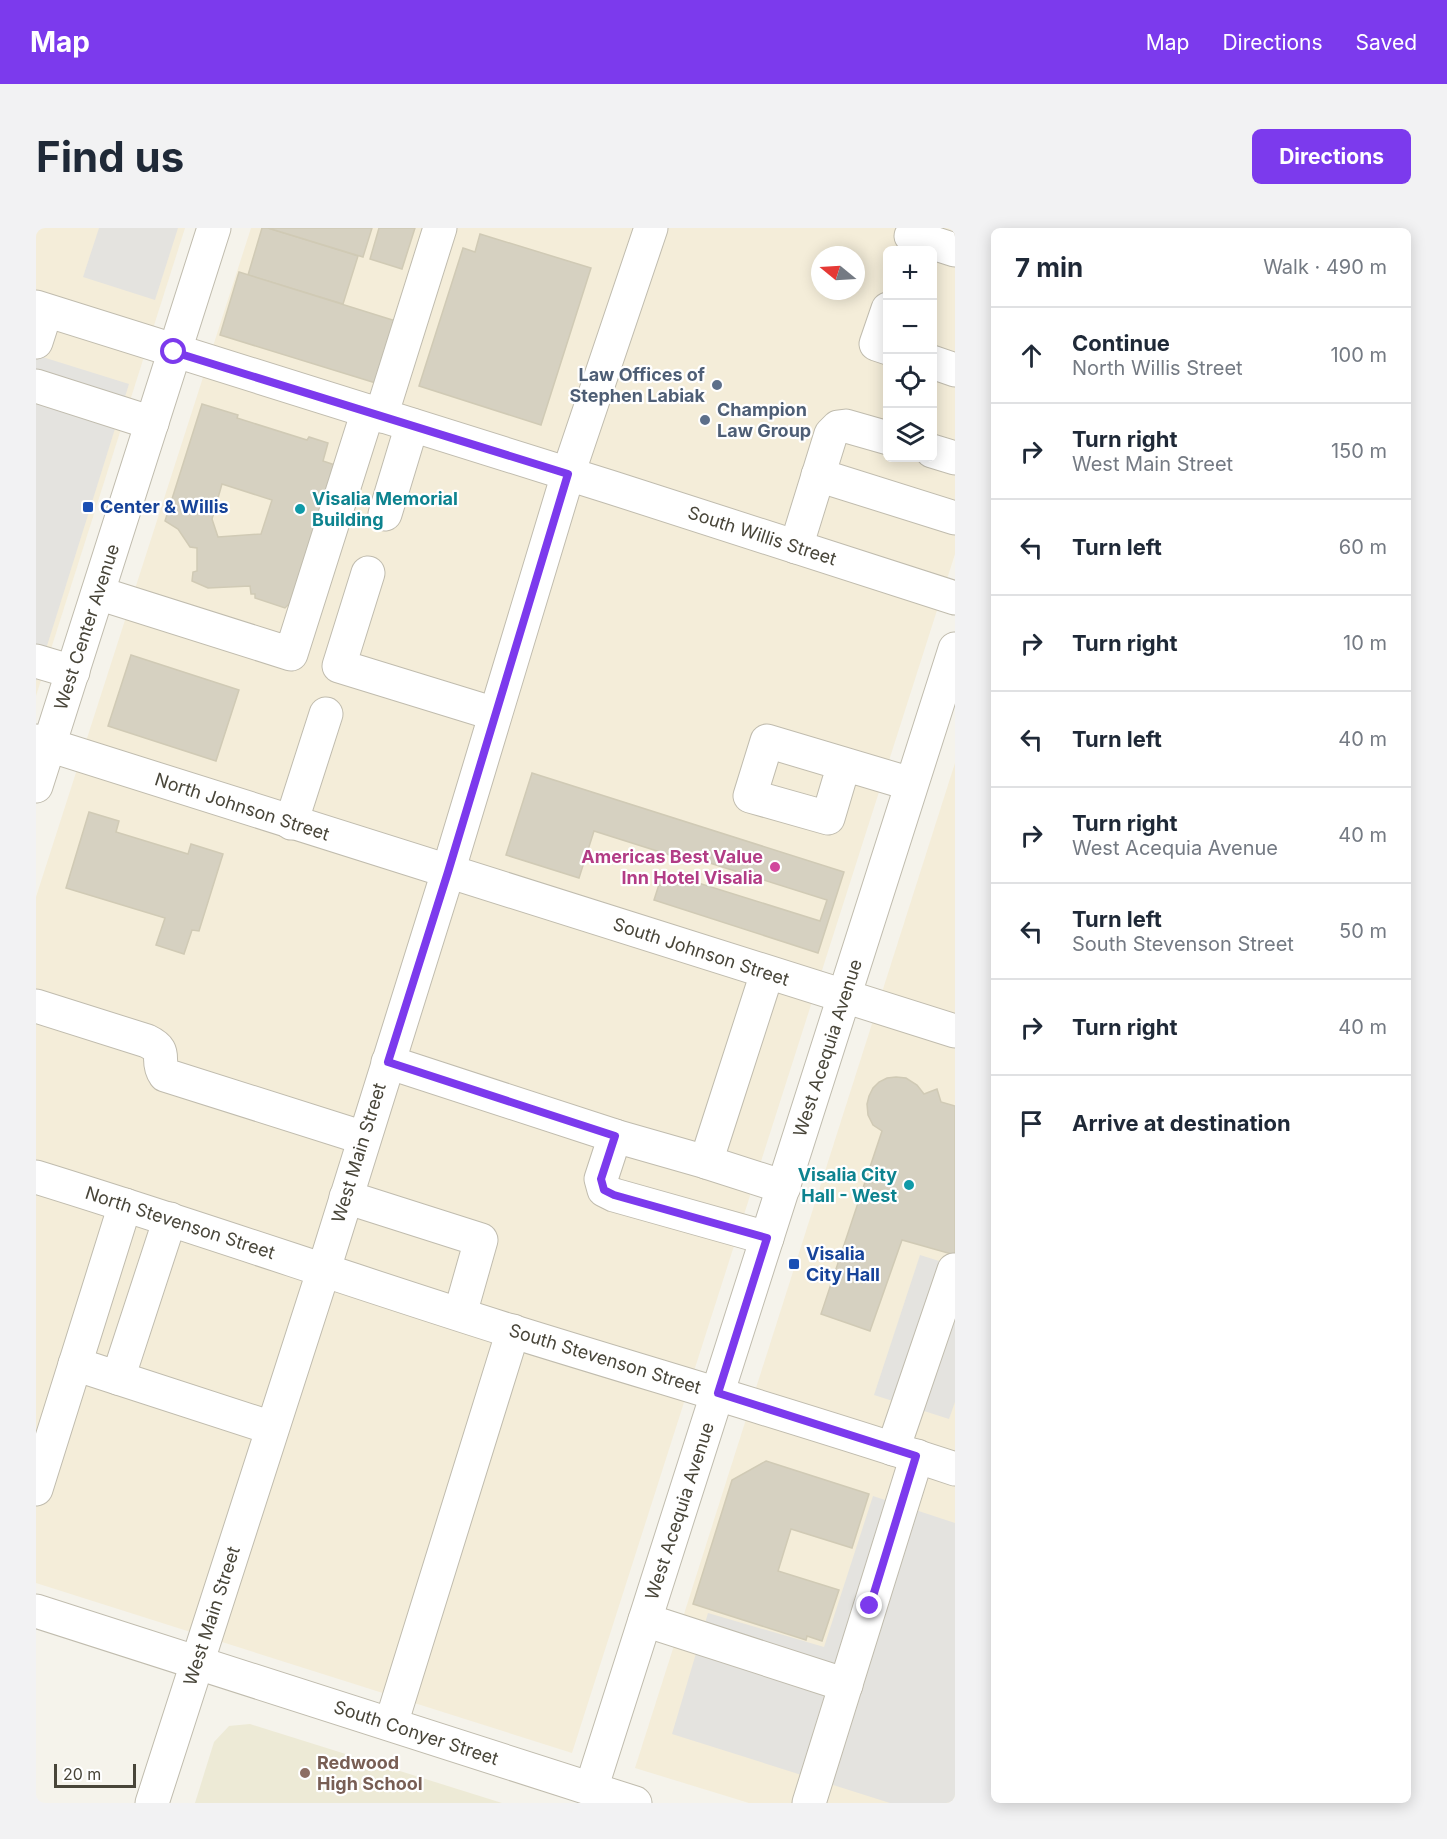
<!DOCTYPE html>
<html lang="en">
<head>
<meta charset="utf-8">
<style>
  body { margin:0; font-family:Inter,sans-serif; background:#f2f2f3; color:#1f2937 }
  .controls { position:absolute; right:18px; top:18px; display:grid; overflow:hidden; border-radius:9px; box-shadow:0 3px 15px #0003 }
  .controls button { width:54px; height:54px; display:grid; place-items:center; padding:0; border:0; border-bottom:2px solid #e0e1e3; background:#fff; color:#1f2937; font:30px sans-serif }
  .compass { position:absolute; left:775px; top:18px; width:54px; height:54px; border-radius:50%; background:#fff; box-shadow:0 3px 15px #0003; rotate:288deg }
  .scale { position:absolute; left:18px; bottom:15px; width:82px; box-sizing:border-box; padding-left:6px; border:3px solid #484539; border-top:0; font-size:16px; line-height:21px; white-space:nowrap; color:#484539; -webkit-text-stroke:4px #fff; paint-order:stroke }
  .stop { position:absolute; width:18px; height:18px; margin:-14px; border:4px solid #7c3aed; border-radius:50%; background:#fff }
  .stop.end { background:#7c3aed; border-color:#fff; box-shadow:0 2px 6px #0008 }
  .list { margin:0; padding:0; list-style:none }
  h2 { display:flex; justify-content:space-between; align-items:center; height:78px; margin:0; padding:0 24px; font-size:26px }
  h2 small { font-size:20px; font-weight:400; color:#747a83 }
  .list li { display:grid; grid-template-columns:39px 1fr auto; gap:18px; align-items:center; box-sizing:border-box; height:96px; padding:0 24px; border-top:2px solid #e0e1e3 }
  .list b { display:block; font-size:22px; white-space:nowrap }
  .list p { margin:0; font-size:20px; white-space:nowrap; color:#747a83 }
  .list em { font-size:20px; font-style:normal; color:#747a83 }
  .icon { flex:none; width:33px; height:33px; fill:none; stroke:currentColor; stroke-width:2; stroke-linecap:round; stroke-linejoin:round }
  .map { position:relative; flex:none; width:919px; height:1575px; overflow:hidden; border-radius:9px }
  header { display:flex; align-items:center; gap:36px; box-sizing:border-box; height:84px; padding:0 30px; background:#7c3aed; color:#fff }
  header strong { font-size:28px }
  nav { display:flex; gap:33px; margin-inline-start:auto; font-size:21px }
  .intro { display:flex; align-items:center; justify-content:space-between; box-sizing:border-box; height:144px; padding:0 36px }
  h1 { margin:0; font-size:42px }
  .button { padding:15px 27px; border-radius:9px; background:#7c3aed; color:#fff; font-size:21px; font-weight:700 }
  main { display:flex; gap:36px; padding:0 36px }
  aside { flex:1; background:#fff; border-radius:9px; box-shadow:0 3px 15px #0003 }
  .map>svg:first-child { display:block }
  .commercial { fill:#f4edd9; fill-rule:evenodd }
  .education { fill:#edead6 }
  .parking { fill:#e4e3df }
  .building { fill:#d6d1c1; stroke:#d0cab5; stroke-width:1.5; fill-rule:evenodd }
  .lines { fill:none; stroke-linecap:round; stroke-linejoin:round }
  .minor-casing { stroke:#c0bcae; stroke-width:35 }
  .minor { stroke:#fff; stroke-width:33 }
  .route { stroke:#7c3aed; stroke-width:8 }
  .service-dot { fill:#5c6f8a; stroke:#fff; stroke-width:2 }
  .transit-dot { fill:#1a4fb4; stroke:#fff; stroke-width:2 }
  .culture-dot { fill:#0f9aa8; stroke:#fff; stroke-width:2 }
  .hotel-dot { fill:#d1479c; stroke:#fff; stroke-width:2 }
  .education-dot { fill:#8d6e63; stroke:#fff; stroke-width:2 }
  .labels { text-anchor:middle; stroke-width:4.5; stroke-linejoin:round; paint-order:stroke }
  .service-label { font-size:18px; font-weight:bold; fill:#4e5e75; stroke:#fff; text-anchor:end }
  .culture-label { font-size:18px; font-weight:bold; fill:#0d838f; stroke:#fff; text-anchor:start }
  .transit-label { font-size:18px; font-weight:bold; fill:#164399; stroke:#fff; text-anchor:start }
  .street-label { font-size:18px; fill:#484539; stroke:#fff }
  .hotel-label { font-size:18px; font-weight:bold; fill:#b23c85; stroke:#fff; text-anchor:end }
  .education-label { font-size:18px; font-weight:bold; fill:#785e54; stroke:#fff; text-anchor:start }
</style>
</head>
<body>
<header>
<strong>Map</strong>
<nav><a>Map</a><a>Directions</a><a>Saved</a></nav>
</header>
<div class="intro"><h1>Find us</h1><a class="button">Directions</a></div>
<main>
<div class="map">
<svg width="919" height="1575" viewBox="0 0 919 1575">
  <rect width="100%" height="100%" fill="#f5f3eb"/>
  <g class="commercial">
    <path d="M0,0H149L0,468Z"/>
    <path d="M215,0H919V326L536,1525L0,1355V669ZM852,22H896V230H852ZM784,27H820V63H784Z"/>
    <path d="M919,535V1575H713L599,1540Z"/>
  </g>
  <path class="education" d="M214,1496L466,1575H159L178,1514L193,1498Z"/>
  <g class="parking">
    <path d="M63,0H142L119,72L47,49Z"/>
    <path d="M0,127L93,156L0,453Z"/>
    <path d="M884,1027L919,1038V1174L913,1191L838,1167Z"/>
    <path d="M837,1268L919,1295V1575H854L636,1506L672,1385L788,1419Z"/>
  </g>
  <g class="building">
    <path d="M226,0H232L322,28L307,76L212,47Z"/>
    <path d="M232,0H336L327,29Z"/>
    <path d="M343,0H379L366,41L334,31Z"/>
    <path d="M444,6L555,40L505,197L383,158L427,20L439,24Z"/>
    <path d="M203,44L363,94L343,156L184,107Z"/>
    <path d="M166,176L202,187L201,190L271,212L273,209L292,215L287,233L305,239L271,358L249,380L219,370V366H215L214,358L172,360L156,353L157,344L161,343V320L154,319L142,301L129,293ZM186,256L236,272L225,306L182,309L176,291Z"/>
    <path d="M95,427L203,462L180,533L72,498Z"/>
    <path d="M496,545L808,644L782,725L618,672L627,644L784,693L791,672L658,630L656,634L558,603L543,650L470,627Z"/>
    <path d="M53,584L83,593L80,604L152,626L155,616L187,626L163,703L156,702L148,726L120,717L129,690L30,660Z"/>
    <path d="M860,849L870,850L881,857L888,866L901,861L905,874L919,878V1027L866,1012L834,1103L785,1086L846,903L837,897L832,887L831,876L833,868L837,860L843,854L851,850Z"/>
    <path d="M730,1233L833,1266L816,1320L755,1301L742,1343L803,1362L786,1413L771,1408L770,1412L657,1376L696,1252Z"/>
  </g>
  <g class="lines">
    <g class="minor-casing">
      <g id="minor">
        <path d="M875,8L919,22"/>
        <path d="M0,79L574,259L919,370"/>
        <path d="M852,81L840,116L852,120"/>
        <path d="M0,114L10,83"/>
        <path d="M896,134L919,142"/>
        <path d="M0,158L116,195"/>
        <path d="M345,188L404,0"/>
        <path d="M896,223L919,230"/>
        <path d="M782,247L919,290"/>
        <path d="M349,286L376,197"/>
        <path d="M760,319L795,206L802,199L810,198L852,210"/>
        <path d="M332,345L303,438L459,486"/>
        <path d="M62,365L255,426L332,183"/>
        <path d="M0,433L37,444"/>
        <path d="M0,513L919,803"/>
        <path d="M808,536L792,590L714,568L731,513L875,556"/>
        <path d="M0,558L178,0"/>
        <path d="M255,595L290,486"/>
        <path d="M0,778L111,813C134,824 118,831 129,847L328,910"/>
        <path d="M352,834L579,908L670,934L748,959"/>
        <path d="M579,908L565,951L568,962L578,967L731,1010"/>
        <path d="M670,934L731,745"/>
        <path d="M0,949C159,998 316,1053 475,1103C623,1149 772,1192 919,1241"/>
        <path d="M310,969L445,1012L424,1086"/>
        <path d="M39,1136L82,1150L134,991"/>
        <path d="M82,1150L236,1200"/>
        <path d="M857,1221L918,1042"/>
        <path d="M0,1261L89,977"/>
        <path d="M0,1383L599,1575"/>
        <path d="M609,1392L810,1457"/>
        <path d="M355,1496L477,1103"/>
        <path d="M555,1561L919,421"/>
        <path d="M116,1575L288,1041L412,644L532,246L615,0"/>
        <path d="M773,1575L881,1228"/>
      </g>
    </g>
    <use href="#minor" class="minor"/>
  </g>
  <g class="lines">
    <path class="route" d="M138,124L532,246L412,644L352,834L579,908L565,951L568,962L578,967L731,1010L682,1165L880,1228L834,1378"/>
  </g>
  <g class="service-dot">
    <circle cx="681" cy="157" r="6"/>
    <circle cx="669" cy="192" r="6"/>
  </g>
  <g class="transit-dot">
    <rect x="46" y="273" width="12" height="12" rx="3"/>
    <rect x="752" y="1030" width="12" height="12" rx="3"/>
  </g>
  <g class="culture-dot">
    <circle cx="264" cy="281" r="6"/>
    <circle cx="873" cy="957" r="6"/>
  </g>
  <circle class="hotel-dot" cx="739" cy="639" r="6"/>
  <circle class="education-dot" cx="269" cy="1545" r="6"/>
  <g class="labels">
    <g class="service-label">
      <text x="669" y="153">Law Offices of<tspan x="669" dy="21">Stephen Labiak</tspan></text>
      <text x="681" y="188" text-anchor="start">Champion<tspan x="681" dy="21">Law Group</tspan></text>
    </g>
    <g class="culture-label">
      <text x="276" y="277">Visalia Memorial<tspan x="276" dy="21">Building</tspan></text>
      <text x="861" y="953" text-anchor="end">Visalia City<tspan x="861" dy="21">Hall - West</tspan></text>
    </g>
    <g class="transit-label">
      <text x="64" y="285">Center &amp; Willis</text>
      <text x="770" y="1032">Visalia<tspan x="770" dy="21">City Hall</tspan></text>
    </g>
    <g class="street-label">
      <text transform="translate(726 308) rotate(18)" y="6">South Willis Street</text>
      <text transform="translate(51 399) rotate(-72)" y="6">West Center Avenue</text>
      <text transform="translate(206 579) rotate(18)" y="6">North Johnson Street</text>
      <text transform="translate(665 724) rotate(18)" y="6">South Johnson Street</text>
      <text transform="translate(792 820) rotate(-72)" y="6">West Acequia Avenue</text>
      <text transform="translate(323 925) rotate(-73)" y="6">West Main Street</text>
      <text transform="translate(144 995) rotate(18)" y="6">North Stevenson Street</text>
      <text transform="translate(569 1131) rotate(17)" y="6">South Stevenson Street</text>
      <text transform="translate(644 1283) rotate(-72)" y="6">West Acequia Avenue</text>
      <text transform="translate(176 1388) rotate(-72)" y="6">West Main Street</text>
      <text transform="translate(380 1505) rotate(18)" y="6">South Conyer Street</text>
    </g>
    <g class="hotel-label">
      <text x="727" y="635">Americas Best Value<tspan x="727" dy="21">Inn Hotel Visalia</tspan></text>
    </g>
    <g class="education-label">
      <text x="281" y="1541">Redwood<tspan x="281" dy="21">High School</tspan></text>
    </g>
  </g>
</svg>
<div class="controls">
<button>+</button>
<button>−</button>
<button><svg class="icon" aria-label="locate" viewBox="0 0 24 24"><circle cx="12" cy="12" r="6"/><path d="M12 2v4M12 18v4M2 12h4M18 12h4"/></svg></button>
<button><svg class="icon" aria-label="layers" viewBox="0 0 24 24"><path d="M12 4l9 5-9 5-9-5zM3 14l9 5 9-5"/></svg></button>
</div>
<svg class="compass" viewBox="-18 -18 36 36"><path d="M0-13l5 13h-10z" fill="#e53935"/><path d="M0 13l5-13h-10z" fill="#747a83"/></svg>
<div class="scale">20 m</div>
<div class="stop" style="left:138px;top:124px"></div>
<div class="stop end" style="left:834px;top:1378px"></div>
</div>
<aside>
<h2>7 min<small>Walk · 490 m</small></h2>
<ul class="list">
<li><svg class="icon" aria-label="ahead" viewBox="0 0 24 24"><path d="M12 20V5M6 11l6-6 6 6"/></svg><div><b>Continue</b><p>North Willis Street</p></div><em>100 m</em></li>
<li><svg class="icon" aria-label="right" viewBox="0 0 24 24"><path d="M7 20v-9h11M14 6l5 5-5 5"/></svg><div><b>Turn right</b><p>West Main Street</p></div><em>150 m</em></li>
<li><svg class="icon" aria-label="left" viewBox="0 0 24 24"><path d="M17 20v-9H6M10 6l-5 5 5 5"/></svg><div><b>Turn left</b></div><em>60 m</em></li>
<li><svg class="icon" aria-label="right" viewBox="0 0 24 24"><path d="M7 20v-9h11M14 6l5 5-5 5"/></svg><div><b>Turn right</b></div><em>10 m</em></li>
<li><svg class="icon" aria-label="left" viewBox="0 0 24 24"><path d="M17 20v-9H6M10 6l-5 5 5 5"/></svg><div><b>Turn left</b></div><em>40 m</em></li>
<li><svg class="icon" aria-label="right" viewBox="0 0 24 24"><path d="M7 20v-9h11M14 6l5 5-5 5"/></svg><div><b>Turn right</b><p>West Acequia Avenue</p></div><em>40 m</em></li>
<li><svg class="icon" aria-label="left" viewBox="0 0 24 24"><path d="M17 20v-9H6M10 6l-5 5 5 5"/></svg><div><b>Turn left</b><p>South Stevenson Street</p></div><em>50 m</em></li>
<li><svg class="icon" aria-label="right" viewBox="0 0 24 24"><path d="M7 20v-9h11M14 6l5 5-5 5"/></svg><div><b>Turn right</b></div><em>40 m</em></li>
<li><svg class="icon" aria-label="arrive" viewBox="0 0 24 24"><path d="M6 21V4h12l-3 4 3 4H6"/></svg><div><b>Arrive at destination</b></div></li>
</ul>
</aside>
</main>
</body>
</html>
